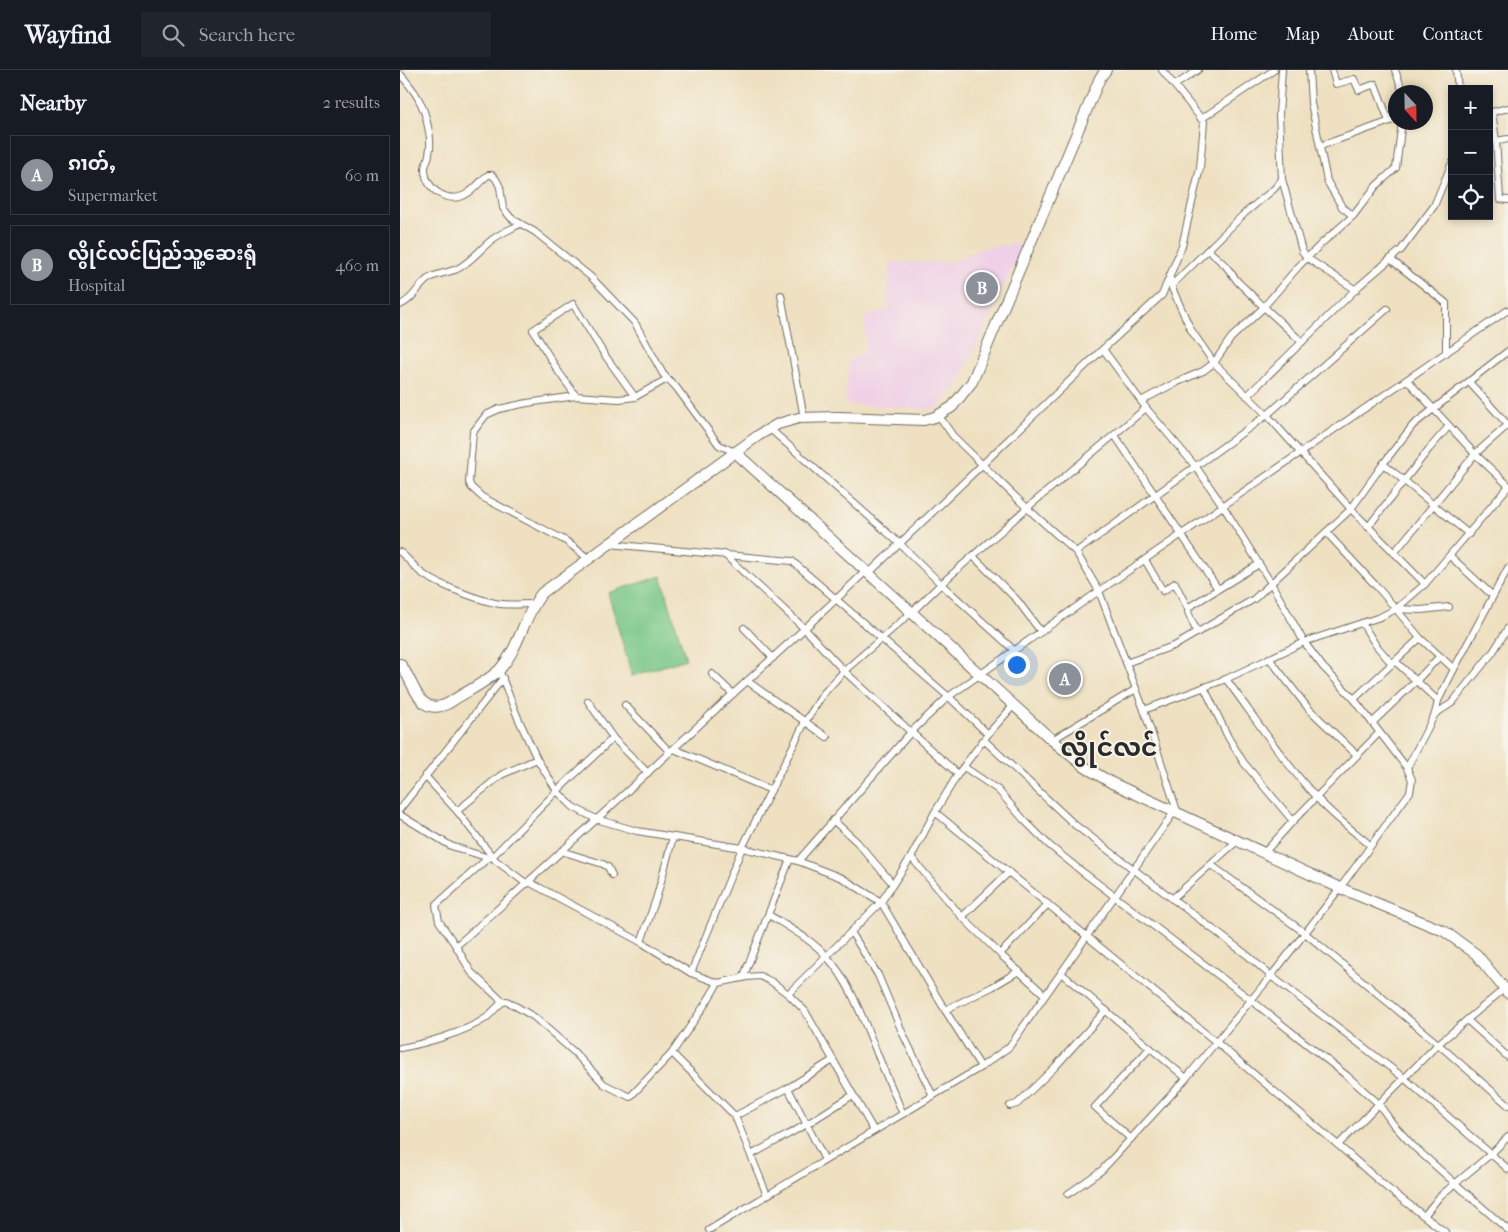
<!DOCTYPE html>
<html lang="en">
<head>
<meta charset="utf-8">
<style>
  body { margin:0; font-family:"IM FELL French Canon","Noto Sans Myanmar",serif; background:#20242c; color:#f1f3f6 }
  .controls { position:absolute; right:15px; top:15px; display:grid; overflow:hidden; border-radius:0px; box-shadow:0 2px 8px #0003 }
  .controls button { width:45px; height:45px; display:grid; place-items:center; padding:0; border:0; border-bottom:1px solid #363941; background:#171b24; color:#f1f3f6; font:25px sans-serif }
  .compass { position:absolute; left:988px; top:15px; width:45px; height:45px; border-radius:50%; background:#171b24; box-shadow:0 2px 8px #0003; rotate:158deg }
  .you { position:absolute; left:616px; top:594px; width:18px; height:18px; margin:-12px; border:4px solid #fff; border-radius:50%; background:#1a73e8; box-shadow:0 0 0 8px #1a73e833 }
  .badge { display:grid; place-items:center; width:32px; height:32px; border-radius:50%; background:#8c9099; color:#fff; font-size:16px; font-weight:700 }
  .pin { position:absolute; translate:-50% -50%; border:2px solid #fff; box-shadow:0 1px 5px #0006 }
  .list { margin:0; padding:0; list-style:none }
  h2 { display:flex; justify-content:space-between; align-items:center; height:65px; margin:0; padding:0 20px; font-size:21px }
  h2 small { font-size:16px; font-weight:400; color:#9ea1a6 }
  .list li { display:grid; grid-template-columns:32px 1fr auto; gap:15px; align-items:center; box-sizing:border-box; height:80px; margin:0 10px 10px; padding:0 10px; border:1px solid #363941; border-radius:0px }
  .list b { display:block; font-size:19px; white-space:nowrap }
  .list p { margin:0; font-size:16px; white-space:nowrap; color:#9ea1a6 }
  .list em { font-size:16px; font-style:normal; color:#9ea1a6 }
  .icon { flex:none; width:28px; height:28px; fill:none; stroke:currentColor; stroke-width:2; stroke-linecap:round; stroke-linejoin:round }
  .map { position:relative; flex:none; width:1108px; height:1162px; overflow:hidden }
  header { display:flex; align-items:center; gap:30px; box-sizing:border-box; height:70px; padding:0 25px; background:#171b24; border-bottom:1px solid #363941 }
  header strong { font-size:24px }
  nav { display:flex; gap:28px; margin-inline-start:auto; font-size:18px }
  .search { width:350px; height:45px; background:#20242c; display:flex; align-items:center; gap:12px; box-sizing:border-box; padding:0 18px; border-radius:0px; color:#9ea1a6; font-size:19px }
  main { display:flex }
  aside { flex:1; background:#171b24 }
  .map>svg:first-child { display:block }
  .built { fill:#efd0e6 }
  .green { fill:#79c787; stroke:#527959 }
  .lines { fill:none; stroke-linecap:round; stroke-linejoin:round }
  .minor-casing { stroke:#6f6a5f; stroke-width:8 }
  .trunk-casing { stroke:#6f6a5f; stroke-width:12 }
  .minor { stroke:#fff; stroke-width:6 }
  .trunk { stroke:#fff; stroke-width:10 }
  .labels { text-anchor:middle; stroke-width:4; stroke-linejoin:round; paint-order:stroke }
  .town-label { font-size:25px; font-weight:bold; fill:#2b2b2b; stroke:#f7f3e8 }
</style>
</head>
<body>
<header>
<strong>Wayfind</strong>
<div class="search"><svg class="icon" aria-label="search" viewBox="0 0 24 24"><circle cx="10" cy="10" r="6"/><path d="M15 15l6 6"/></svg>Search here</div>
<nav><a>Home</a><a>Map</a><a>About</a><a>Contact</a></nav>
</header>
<main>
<aside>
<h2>Nearby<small>2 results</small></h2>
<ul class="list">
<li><span class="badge">A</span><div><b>ၵၢတ်ႇ</b><p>Supermarket</p></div><em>60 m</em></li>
<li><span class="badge">B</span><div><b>လွိုင်လင်ပြည်သူ့ဆေးရုံ</b><p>Hospital</p></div><em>460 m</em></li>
</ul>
</aside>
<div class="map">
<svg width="1108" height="1162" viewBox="0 0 1108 1162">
  <rect width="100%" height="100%" fill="#f7f3e8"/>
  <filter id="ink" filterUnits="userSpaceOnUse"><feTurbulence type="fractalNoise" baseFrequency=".02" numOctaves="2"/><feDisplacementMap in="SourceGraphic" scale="10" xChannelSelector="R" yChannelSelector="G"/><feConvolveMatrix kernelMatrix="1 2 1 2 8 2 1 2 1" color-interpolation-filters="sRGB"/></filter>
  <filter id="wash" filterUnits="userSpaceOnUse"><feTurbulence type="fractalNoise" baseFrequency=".0096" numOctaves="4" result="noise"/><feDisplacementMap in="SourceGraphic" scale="20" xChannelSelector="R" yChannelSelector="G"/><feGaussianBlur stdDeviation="1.12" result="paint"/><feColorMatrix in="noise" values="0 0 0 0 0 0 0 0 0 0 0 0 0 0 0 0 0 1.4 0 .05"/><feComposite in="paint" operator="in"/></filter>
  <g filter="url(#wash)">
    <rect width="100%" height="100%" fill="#eee0c0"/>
    <path class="built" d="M623,174L559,313L537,338L532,339L445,334L449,289L465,283V247L487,240L490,192H552L585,177Z"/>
    <path class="green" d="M261,506L286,589L232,606L208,523Z"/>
  </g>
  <g filter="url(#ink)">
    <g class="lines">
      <g class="minor-casing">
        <g id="minor">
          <path d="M909,0L911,33L927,111L942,137L953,146"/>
          <path d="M932,0L936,14L954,9L959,20L975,14L989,51"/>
          <path d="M995,0L1003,22"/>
          <path d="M1056,0L1058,19"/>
          <path d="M0,4C15,21 24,34 28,57C30,65 31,76 29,84C29,89 25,93 25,98C24,120 50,136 68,123C76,118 81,110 88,105H92L96,109L100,117L103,138L111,148L135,162L191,207L235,253L263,304L276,317L319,375L335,382"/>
          <path d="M775,15L798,0"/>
          <path d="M1108,38L1092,42L1096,71L1100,129L1108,130"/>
          <path d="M801,49L874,0"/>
          <path d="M1096,71L1108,69"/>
          <path d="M920,76L996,49"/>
          <path d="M882,109L902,181L907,188L956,220"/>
          <path d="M808,180L825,195L838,212L864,237L902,272"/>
          <path d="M990,189L1046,233V283"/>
          <path d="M770,206L771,216L791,260L814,293L867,345L951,439L1025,514"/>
          <path d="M771,216L845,143L874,119L882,109L879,44L882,0"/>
          <path d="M381,225L404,348"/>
          <path d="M0,235C13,230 17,217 28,209C37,203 48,203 57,199C71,192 81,178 93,169C101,163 111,159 120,154"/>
          <path d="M1007,310L1075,384L1108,415"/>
          <path d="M1069,312L1108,355"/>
          <path d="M176,326L158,301L133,260L173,234L204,284L235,327"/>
          <path d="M847,326L959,216L1001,180L1034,136L1052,93"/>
          <path d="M741,331L773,314L803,301L814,293L831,268L862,239L898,197L922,173L953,146L976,116L996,98L1002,52"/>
          <path d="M539,346L553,366L627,438L676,482L699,521L744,640L778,744"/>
          <path d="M369,358L499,473L541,514L614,580"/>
          <path d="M716,367L818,519"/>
          <path d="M983,394C1012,416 1040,441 1069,464"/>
          <path d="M968,457L1029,379L1049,356"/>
          <path d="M926,462L978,518L996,539"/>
          <path d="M209,474L392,491L550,628L588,664"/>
          <path d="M0,482C7,488 13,495 19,501C33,513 76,529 95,533C108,536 120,534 133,534"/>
          <path d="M676,482L867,345L987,239"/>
          <path d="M994,483L1075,384L1108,355"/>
          <path d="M324,484L405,559L444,601L511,662L558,704"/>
          <path d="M573,486L617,530L641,562"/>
          <path d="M1050,486L1092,525"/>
          <path d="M189,489L166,471L82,427L71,417L69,412L73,362L86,345L99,339L127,333L176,326L219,329L235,327L267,309"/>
          <path d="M745,490L763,521L775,513L788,539"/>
          <path d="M469,503L703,279L762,225L782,176L800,98L804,52L762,0"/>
          <path d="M1049,537L1021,540L996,539L1020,568L1054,599"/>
          <path d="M962,553L975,574L992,594"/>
          <path d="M344,558L373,588"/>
          <path d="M797,563L788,542L789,537L859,494"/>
          <path d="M869,588L908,638L957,685"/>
          <path d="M995,591L1038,631"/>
          <path d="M726,593L776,575L854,529L951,439L983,394L1013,355L1108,281"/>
          <path d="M99,600L118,648L137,689L157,721L173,737L196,749L237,761L342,778L398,791L442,808L481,832L545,940L581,997"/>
          <path d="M312,604L333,624"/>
          <path d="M826,609C855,648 883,691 916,727C932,745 952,760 970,775"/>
          <path d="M347,611L427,667"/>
          <path d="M804,617L828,667L844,693L893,751"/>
          <path d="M954,629L1020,568"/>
          <path d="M188,631L213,668L248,703"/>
          <path d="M225,635L270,682"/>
          <path d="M744,640L826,609L904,572L980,547L996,539L1025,514L1108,417"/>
          <path d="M1035,644L1052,633L1093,582L1108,558"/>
          <path d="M972,653L1017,610L1040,586"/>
          <path d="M584,670L675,755L847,885L871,906L1004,1008L1108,1099"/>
          <path d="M652,670L736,619"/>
          <path d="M274,679L371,720"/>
          <path d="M564,697L598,720L624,750L649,775L680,800L851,930L946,1005L978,1033L993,1054L1013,1076L1108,1160"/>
          <path d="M1007,698L1035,644L1038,631L1054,599L1108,498"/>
          <path d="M25,706L57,741L95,790L127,814"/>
          <path d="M0,739L103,608"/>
          <path d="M57,741L101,705L137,689"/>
          <path d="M535,742L816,972L938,1075L1038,974L1104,919"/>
          <path d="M0,745L51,776L89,788"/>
          <path d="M433,750L457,772L493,814"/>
          <path d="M161,781L203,794L208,797L212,805"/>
          <path d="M864,783L893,751L979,663"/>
          <path d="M92,787L157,721L213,668"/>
          <path d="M511,787L562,847L602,886L645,925"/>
          <path d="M398,791L511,662L548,627L699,521L1108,240"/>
          <path d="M811,795L905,863L1038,974L1108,1035"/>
          <path d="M129,812L241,872L291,903L318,913L347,907L360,906L372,912L388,924L405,941L474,1061"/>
          <path d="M772,829L837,771"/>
          <path d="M369,845C388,857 414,871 428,888C449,911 461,944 473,973C482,997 493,1020 503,1044"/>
          <path d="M562,847L609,802"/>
          <path d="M451,862L478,905L503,964L533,1026"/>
          <path d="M241,872L257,826L273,767"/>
          <path d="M56,876L39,851L36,835L88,788"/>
          <path d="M600,884L648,834"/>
          <path d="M291,903L342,778L405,652L423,624L444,601L512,542L541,514L627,438L746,338"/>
          <path d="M661,903L786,1008"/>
          <path d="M343,908L390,789"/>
          <path d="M318,913L306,933L272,983L230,1027L204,1014L174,982L134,947L107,931L103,932L71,902L56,876C137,805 217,731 297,657C353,605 411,554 466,501"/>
          <path d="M388,924L481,832L511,787L535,742L558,704L588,664L614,635"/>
          <path d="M545,940L592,917L619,901"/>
          <path d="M1067,950L1108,987"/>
          <path d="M0,978C24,974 66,962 86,948C92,943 97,936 103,932"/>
          <path d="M272,983L335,1046L367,1125"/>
          <path d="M388,1018L425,1090"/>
          <path d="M610,1036L617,1034L655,997L706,940"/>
          <path d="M335,1046L388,1018L433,990"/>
          <path d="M731,1069L695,1037L750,978"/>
          <path d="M938,1075L986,1117L1045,1162"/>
          <path d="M351,1085L407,1054L453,1025"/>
          <path d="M668,1124L702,1100L783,1012L871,906L905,863L940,818L1010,722L1012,710L1007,698L954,629L923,597L904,572L871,513L823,436L796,397L746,338L703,279"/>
          <path d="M1024,1146L1040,1126L1091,1084L1108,1067"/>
          <path d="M309,1160L581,997L609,977L774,742"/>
        </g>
      </g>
      <g class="trunk-casing">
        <g id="trunk">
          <path d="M335,382L652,670L685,697L712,713L940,818L1044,861L1076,884L1108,923"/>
          <path d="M0,594C15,611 17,649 49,633C63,623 90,611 101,598C120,576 124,545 142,523L359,365L378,354L399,348L439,347L524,350L535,347L552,337L572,312L700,8L706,0"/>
        </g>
      </g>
      <use href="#minor" class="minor"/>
      <use href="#trunk" class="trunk"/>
    </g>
  </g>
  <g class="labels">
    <g class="town-label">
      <text x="709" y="686">လွိုင်လင်</text>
    </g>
  </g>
</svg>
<div class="controls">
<button>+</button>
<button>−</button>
<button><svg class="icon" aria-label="locate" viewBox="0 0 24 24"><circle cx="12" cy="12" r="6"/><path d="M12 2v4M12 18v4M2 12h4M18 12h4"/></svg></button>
</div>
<svg class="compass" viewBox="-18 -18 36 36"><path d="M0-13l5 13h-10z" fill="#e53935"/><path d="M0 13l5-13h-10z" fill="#9ea1a6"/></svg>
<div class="you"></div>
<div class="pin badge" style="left:665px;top:609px">A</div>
<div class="pin badge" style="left:582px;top:218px">B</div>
</div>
</main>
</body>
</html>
